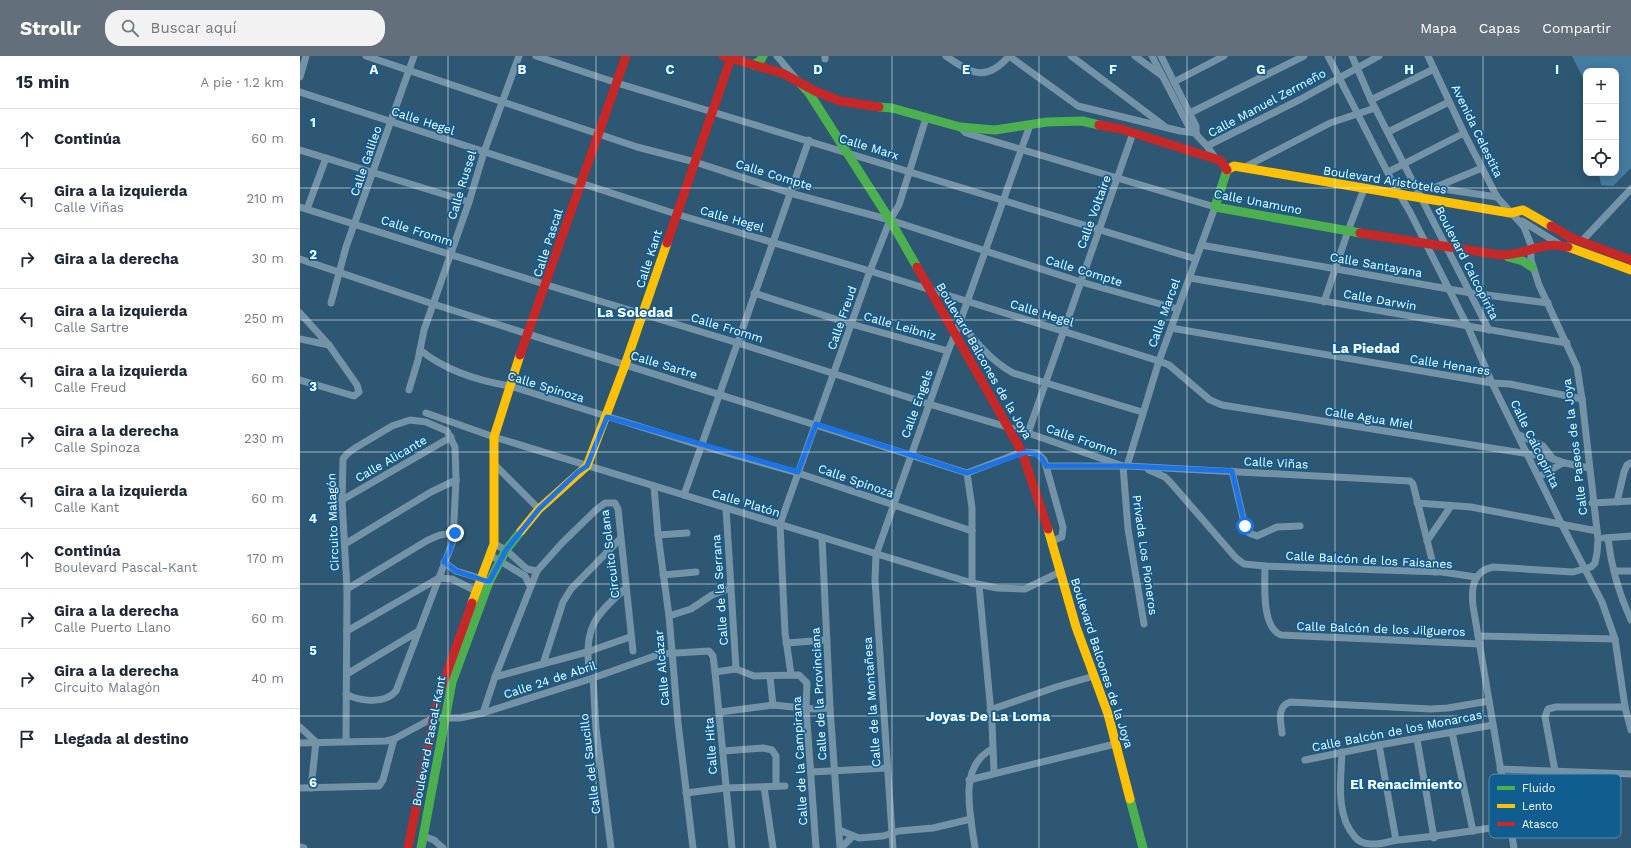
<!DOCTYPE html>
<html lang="es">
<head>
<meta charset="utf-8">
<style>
  body { margin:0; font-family:"Work Sans",sans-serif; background:#f2f2f3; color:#1f2937 }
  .controls { position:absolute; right:12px; top:12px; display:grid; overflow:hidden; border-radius:8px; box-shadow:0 2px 10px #0003 }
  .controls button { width:36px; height:36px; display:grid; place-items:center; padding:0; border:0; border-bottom:1px solid #e0e1e3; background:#fff; color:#1f2937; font:20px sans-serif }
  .stop { position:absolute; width:12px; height:12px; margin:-9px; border:3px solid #1a73e8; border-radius:50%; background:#fff }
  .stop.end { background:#1a73e8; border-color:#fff; box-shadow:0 1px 4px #0008 }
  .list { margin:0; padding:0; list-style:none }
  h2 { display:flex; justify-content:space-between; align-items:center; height:52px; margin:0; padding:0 16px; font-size:17px }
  h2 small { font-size:13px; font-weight:400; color:#747a83 }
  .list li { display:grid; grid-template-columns:26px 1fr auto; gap:12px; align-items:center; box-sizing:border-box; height:60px; padding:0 16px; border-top:1px solid #e0e1e3 }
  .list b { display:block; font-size:15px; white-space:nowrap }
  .list p { margin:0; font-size:13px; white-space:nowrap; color:#747a83 }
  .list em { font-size:13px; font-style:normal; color:#747a83 }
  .icon { flex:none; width:22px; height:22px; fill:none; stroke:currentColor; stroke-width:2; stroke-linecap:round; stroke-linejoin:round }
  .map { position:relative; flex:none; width:1331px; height:792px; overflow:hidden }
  header { display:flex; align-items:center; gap:24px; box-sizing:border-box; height:56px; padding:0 20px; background:#636f7b; color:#fff }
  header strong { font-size:19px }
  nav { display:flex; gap:22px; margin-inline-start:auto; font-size:14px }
  .search { width:280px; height:36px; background:#f2f2f3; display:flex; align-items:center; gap:10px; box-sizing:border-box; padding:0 14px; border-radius:16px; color:#747a83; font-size:15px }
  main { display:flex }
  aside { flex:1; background:#fff }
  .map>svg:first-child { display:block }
  .water { fill:#457ca0 }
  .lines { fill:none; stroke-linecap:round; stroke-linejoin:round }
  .street { stroke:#7493a6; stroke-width:7 }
  .fast { stroke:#4caf50; stroke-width:9 }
  .slow { stroke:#ffc107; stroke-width:9 }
  .jam { stroke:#c62828; stroke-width:9 }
  .route { stroke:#1a73e8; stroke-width:5 }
  .grid { fill:none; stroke:#fff; stroke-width:1; stroke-opacity:0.55 }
  .labels { text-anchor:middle; stroke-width:3.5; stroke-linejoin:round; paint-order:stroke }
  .street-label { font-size:12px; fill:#fff; stroke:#105d8f }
  .quarter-label { font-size:14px; font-weight:bold; fill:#fff; stroke:#105d8f }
  .key { fill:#105d8f; stroke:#588eb1; stroke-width:1 }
  .key-label { font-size:11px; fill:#fff }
  .grid-label { font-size:13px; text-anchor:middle; font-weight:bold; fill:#fff; stroke:#105d8f; stroke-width:3.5; stroke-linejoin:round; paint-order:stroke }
</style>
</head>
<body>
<header>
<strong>Strollr</strong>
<div class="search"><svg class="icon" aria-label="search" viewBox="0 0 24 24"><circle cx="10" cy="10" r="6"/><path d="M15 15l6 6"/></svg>Buscar aquí</div>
<nav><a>Mapa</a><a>Capas</a><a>Compartir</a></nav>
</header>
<main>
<aside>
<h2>15 min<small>A pie · 1.2 km</small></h2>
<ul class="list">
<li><svg class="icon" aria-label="ahead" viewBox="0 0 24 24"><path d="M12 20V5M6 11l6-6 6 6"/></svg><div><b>Continúa</b></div><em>60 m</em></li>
<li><svg class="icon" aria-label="left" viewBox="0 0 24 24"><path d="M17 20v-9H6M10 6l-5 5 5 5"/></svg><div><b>Gira a la izquierda</b><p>Calle Viñas</p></div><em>210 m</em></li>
<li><svg class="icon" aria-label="right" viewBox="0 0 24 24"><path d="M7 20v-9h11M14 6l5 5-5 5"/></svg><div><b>Gira a la derecha</b></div><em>30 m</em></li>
<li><svg class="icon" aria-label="left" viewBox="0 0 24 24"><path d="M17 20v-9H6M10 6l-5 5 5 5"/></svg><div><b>Gira a la izquierda</b><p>Calle Sartre</p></div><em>250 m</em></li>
<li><svg class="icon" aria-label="left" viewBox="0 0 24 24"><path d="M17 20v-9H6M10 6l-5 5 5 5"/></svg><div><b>Gira a la izquierda</b><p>Calle Freud</p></div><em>60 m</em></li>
<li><svg class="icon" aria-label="right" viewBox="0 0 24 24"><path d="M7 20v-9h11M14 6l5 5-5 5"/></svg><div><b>Gira a la derecha</b><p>Calle Spinoza</p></div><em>230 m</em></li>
<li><svg class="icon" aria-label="left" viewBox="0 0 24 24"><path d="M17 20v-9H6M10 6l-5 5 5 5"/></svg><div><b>Gira a la izquierda</b><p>Calle Kant</p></div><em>60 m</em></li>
<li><svg class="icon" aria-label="ahead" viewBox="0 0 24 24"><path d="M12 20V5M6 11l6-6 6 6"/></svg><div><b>Continúa</b><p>Boulevard Pascal-Kant</p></div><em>170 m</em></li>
<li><svg class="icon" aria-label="right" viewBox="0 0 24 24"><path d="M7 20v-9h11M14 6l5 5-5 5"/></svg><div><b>Gira a la derecha</b><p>Calle Puerto Llano</p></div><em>60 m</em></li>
<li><svg class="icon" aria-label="right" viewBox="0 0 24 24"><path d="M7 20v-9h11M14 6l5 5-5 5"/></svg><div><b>Gira a la derecha</b><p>Circuito Malagón</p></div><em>40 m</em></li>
<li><svg class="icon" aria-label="arrive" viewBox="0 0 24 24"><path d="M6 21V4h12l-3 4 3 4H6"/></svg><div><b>Llegada al destino</b></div></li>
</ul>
</aside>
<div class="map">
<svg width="1331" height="792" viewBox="0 0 1331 792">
  <rect width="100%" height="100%" fill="#2d5772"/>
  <path class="water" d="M1272,0H1331V112L1313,130L1301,129L1299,117H1316V15H1286V28Z"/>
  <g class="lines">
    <g class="street">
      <path d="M66,0L337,91L395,106L490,137L590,164L781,226L878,253"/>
      <path d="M236,0L317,27L896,203"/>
      <path d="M477,0L496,23"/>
      <path d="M646,0C671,17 686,27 709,0"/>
      <path d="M709,0L778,50L880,75L896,77"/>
      <path d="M771,0L863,69"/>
      <path d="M835,0L861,19"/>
      <path d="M852,0L889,71L907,90L916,103"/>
      <path d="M861,0L896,70V77"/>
      <path d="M1028,0L1094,129L1110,156L1168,271L1192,327L1262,469L1302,546L1315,583L1325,651L1331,674"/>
      <path d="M1052,0L1071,44L1189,274"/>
      <path d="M1128,0L1164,77L1197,141L1224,171L1231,189V204L1239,229L1277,311L1282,343L1298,483L1297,497L1295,507L1291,511L1273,516L1193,511C1173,515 1171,532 1173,550L1214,792"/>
      <path d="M525,3V0"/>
      <path d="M0,21L6,0"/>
      <path d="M874,26L924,0"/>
      <path d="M0,36L376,158L570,215L859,305L869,309L910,344L922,349L1248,401L1265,407L1289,412"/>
      <path d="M1071,44L1134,13"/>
      <path d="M890,57L1004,0"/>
      <path d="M660,71L666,77L915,151L859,305L827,410"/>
      <path d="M1088,76L1149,46"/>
      <path d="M907,90L1001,43L1079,0"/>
      <path d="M0,94L169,146"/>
      <path d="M947,110L1030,67L1075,52"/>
      <path d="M1088,116L1164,77"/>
      <path d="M1116,129L1197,141"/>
      <path d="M1136,131L1182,112"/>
      <path d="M0,151L247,229L438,287L629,348L728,377L823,410L828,473L844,568"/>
      <path d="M7,153L26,102"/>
      <path d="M1222,165L1259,188"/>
      <path d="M1281,186L1331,133"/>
      <path d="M901,189L1171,237L1248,247"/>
      <path d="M0,203L133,248L667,417L722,396L737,397L744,404L746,410L763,471L762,481L752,485"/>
      <path d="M890,222L1267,287"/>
      <path d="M454,237L551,268L648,295L660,266C676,286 691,305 713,317L842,356"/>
      <path d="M1024,246L1048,175L1064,133"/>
      <path d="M31,247L46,191L114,0"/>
      <path d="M0,257L29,289L57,329L59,336L54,340L0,324"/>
      <path d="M660,266L730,69"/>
      <path d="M871,272L1192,327L1210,328L1282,343"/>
      <path d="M0,283L29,289"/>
      <path d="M120,294C145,314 179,325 210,330L402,390L498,417L672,475"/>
      <path d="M109,334L118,304L124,274L169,146L184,96L219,0"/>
      <path d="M126,357L194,381L672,527L697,532L725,533L760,516"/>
      <path d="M728,377L833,77"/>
      <path d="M1219,379L1243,390L1253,403"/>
      <path d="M195,409L239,453"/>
      <path d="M746,410H827L1110,425L1113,428L1135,516"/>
      <path d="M849,414L865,421L871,427L936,502L944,508L965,510L1142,516L1176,521"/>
      <path d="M932,415L944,466L949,477L957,480L977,471L1000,470"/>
      <path d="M667,417L672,452V527"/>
      <path d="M1239,420C1249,418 1254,410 1264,407"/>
      <path d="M354,430L358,479L369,560L378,667L393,792"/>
      <path d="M384,439L509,84"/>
      <path d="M42,444L151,381"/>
      <path d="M1317,446L1324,416L1327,409L1331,407"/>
      <path d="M1117,447L1171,451L1297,475"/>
      <path d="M1292,447L1331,445"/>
      <path d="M426,452L436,613"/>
      <path d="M358,479L387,477"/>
      <path d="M522,482L530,652L540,792"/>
      <path d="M1304,482L1331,480"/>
      <path d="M1308,482C1311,510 1319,538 1331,564"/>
      <path d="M1127,485L1151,450"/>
      <path d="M45,488L131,436L156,424"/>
      <path d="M194,488L206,494L227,513L237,515"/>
      <path d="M190,499L225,520L230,530"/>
      <path d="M144,506L156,515L186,524"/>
      <path d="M965,510C965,528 961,571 981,579L1180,588"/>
      <path d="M1314,515H1331"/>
      <path d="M363,519L396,516"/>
      <path d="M679,529L692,668L694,716"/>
      <path d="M47,533L128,484L140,479L155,477"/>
      <path d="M369,560L391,553L412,539L431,532"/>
      <path d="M47,575L139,522L152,523L180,537"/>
      <path d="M1178,580L1315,583"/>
      <path d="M486,587L527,584"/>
      <path d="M243,608L263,546L271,533L319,484"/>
      <path d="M289,612C284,572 296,558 325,533"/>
      <path d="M415,616L436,613L454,620L499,619L507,627L506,651L516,792"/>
      <path d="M47,618L117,576"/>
      <path d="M491,618L485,577L480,468L570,215L590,164L599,149L626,62"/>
      <path d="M195,621L287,596L330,581"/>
      <path d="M470,621L473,649"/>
      <path d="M293,622L296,673L311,792"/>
      <path d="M690,654L756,631L794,620"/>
      <path d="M420,656L473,649L513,653L530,652"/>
      <path d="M183,657L195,621L237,515L262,487L296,454L305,447H315L318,453L333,595"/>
      <path d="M0,671L16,686L11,732"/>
      <path d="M1152,676L1173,775"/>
      <path d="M982,677C981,666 976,651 990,646L1131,653L1148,652L1189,645"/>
      <path d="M1117,683L1134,782"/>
      <path d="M46,685L47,533L42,444L43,403L47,398L55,392L92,370L110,364L126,366L147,375L155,391L156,424L153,485L96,635C85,648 61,646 46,638"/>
      <path d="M0,687L86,685L94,683L133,662H160L183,657L293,622L360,598L409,595L413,600L415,616L432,792"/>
      <path d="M1079,689L1096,784"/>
      <path d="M423,695L463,692L472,694L476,700V730"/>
      <path d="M1042,696C1041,723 1035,759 1055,781C1059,786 1065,788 1071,788C1080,789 1089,785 1098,784C1136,781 1172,775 1210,769"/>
      <path d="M1005,704L1079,689L1193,669"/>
      <path d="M1200,713L1331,718"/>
      <path d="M1255,715L1245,661L1248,653L1256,651H1325"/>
      <path d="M511,716L587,712"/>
      <path d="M669,724L815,688"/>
      <path d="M464,731L473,792"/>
      <path d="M0,732L79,730L83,724L94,683"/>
      <path d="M386,737L425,732L485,730"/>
      <path d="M539,774L559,782L583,780L599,775L633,772L671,763"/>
      <path d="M123,780L134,784L143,792"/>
      <path d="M0,791L4,792"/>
      <path d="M541,792L553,780"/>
      <path d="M593,792L575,524L576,499L648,295"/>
      <path d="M675,792C671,760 657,711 692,693"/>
    </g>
    <g class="fast">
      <path d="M453,9L460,5L463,0"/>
      <path d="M499,26L509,37L590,164L617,211"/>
      <path d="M579,51L592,52L660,71L695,74L747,66L782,65L799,69"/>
      <path d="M927,114L915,151L1060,177"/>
      <path d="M1208,201L1223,205L1232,211"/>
      <path d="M830,743L843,792"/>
      <path d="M121,792L152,626L189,526L206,494L221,475"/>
    </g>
    <g class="slow">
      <path d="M927,114L934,110L1210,157L1223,154L1251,170"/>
      <path d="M1268,191L1331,214"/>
      <path d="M748,473L776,571L808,658L830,743"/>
      <path d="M221,475L239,453L287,410L325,309L367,187"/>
      <path d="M172,547L194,488V381L220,299"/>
    </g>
    <g class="jam">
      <path d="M423,0L482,17L515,35L540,45L579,51"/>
      <path d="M799,69L821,73L916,103L921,105L927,114"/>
      <path d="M1251,170L1272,182L1331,204"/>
      <path d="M1060,177L1200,199C1226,200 1240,184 1268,191"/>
      <path d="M367,187L431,2"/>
      <path d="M617,211L722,396L748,473"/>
      <path d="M220,299L326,0"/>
      <path d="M108,792L137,644L172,547"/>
    </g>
  </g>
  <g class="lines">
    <path class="route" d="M155,477L150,494L144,506L156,515L189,526L206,494L239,453L278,416L287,410L307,361L498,416L516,368L667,417L727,396C737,397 742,400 746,410H826L932,415L945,470"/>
  </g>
  <path class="grid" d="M148,0V792M296,0V792M444,0V792M592,0V792M739,0V792M887,0V792M1035,0V792M1183,0V792M0,132H1331M0,264H1331M0,396H1331M0,528H1331M0,660H1331"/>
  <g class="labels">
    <g class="street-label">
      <text transform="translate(967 47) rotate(-28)" y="4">Calle Manuel Zermeño</text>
      <text transform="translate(123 65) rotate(18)" y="4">Calle Hegel</text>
      <text transform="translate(1177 75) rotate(64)" y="4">Avenida Celestita</text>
      <text transform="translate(569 91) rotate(17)" y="4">Calle Marx</text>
      <text transform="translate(66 105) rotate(-71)" y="4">Calle Galileo</text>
      <text transform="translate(474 119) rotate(17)" y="4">Calle Compte</text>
      <text transform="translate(1085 124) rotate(9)" y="4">Boulevard Aristóteles</text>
      <text transform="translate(162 129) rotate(-73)" y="4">Calle Russel</text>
      <text transform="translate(958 146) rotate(11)" y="4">Calle Unamuno</text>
      <text transform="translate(794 156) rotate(-70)" y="4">Calle Voltaire</text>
      <text transform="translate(432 163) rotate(16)" y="4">Calle Hegel</text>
      <text transform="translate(117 175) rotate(18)" y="4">Calle Fromm</text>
      <text transform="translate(248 187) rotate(-72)" y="4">Calle Pascal</text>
      <text transform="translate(349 203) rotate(-72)" y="4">Calle Kant</text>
      <text transform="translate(1167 207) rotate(63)" y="4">Boulevard Calcopirita</text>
      <text transform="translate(1076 209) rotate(10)" y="4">Calle Santayana</text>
      <text transform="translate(784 215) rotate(17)" y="4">Calle Compte</text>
      <text transform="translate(1080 244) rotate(10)" y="4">Calle Darwin</text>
      <text transform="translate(742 257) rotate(17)" y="4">Calle Hegel</text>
      <text transform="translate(864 257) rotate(-70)" y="4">Calle Marcel</text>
      <text transform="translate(542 262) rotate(-71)" y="4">Calle Freud</text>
      <text transform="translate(600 270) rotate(16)" y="4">Calle Leibniz</text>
      <text transform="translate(427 272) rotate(17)" y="4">Calle Fromm</text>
      <text transform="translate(684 305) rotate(60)" y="4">Boulevard Balcones de la Joya</text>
      <text transform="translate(364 309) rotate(17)" y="4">Calle Sartre</text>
      <text transform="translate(1150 309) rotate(9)" y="4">Calle Henares</text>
      <text transform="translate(246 331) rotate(17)" y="4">Calle Spinoza</text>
      <text transform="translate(617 348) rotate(-70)" y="4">Calle Engels</text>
      <text transform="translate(1069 362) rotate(9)" y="4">Calle Agua Miel</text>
      <text transform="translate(782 384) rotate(19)" y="4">Calle Fromm</text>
      <text transform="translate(1235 388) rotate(64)" y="4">Calle Calcopirita</text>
      <text transform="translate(1275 391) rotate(-97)" y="4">Calle Paseos de la Joya</text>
      <text transform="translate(91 403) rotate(-30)" y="4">Calle Alicante</text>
      <text transform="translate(976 407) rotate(3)" y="4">Calle Viñas</text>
      <text transform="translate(556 425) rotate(19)" y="4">Calle Spinoza</text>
      <text transform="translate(446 447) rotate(17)" y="4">Calle Platón</text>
      <text transform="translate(33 466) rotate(-92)" y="4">Circuito Malagón</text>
      <text transform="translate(310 498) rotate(-97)" y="4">Circuito Solana</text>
      <text transform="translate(845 499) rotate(82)" y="4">Privada Los Pioneros</text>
      <text transform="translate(1069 504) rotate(3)" y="4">Calle Balcón de los Faisanes</text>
      <text transform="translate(420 534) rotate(-94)" y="4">Calle de la Serrana</text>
      <text transform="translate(1081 573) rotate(2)" y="4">Calle Balcón de los Jilgueros</text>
      <text transform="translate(802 607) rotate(72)" y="4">Boulevard Balcones de la Joya</text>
      <text transform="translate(362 612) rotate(-95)" y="4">Calle Alcázar</text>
      <text transform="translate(250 624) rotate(-18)" y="4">Calle 24 de Abril</text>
      <text transform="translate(519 638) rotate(-93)" y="4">Calle de la Provinciana</text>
      <text transform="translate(572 646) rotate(-94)" y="4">Calle de la Montañesa</text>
      <text transform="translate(1097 675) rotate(-11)" y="4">Calle Balcón de los Monarcas</text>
      <text transform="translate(129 685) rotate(-79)" y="4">Boulevard Pascal-Kant</text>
      <text transform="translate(411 690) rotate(-94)" y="4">Calle Hita</text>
      <text transform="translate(500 705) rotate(-93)" y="4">Calle de la Campirana</text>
      <text transform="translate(290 708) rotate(-97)" y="4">Calle del Saucillo</text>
    </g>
    <g class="quarter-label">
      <text x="335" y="261">La Soledad</text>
      <text x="1066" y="297">La Piedad</text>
      <text x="688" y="665">Joyas De La Loma</text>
      <text x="1106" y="733">El Renacimiento</text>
    </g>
  </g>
  <rect x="1189" y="718" width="132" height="64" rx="6" class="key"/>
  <rect x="1197" y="730" width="18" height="4" fill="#4caf50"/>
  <rect x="1197" y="748" width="18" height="4" fill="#ffc107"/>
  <rect x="1197" y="766" width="18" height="4" fill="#c62828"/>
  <g class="key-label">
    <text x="1222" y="736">Fluido</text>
    <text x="1222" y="754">Lento</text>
    <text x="1222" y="772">Atasco</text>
  </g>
  <g class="grid-label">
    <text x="74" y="18">A</text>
    <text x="222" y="18">B</text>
    <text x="370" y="18">C</text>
    <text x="518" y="18">D</text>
    <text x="666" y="18">E</text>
    <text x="813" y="18">F</text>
    <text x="961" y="18">G</text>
    <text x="1109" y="18">H</text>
    <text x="1257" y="18">I</text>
    <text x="13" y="71">1</text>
    <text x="13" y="203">2</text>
    <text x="13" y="335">3</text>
    <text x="13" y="467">4</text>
    <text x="13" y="599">5</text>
    <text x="13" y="731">6</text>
  </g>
</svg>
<div class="controls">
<button>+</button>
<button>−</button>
<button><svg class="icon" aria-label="locate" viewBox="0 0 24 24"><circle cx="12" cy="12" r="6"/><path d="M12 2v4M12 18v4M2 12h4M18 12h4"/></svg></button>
</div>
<div class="stop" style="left:945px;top:470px"></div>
<div class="stop end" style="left:155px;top:477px"></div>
</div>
</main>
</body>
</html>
